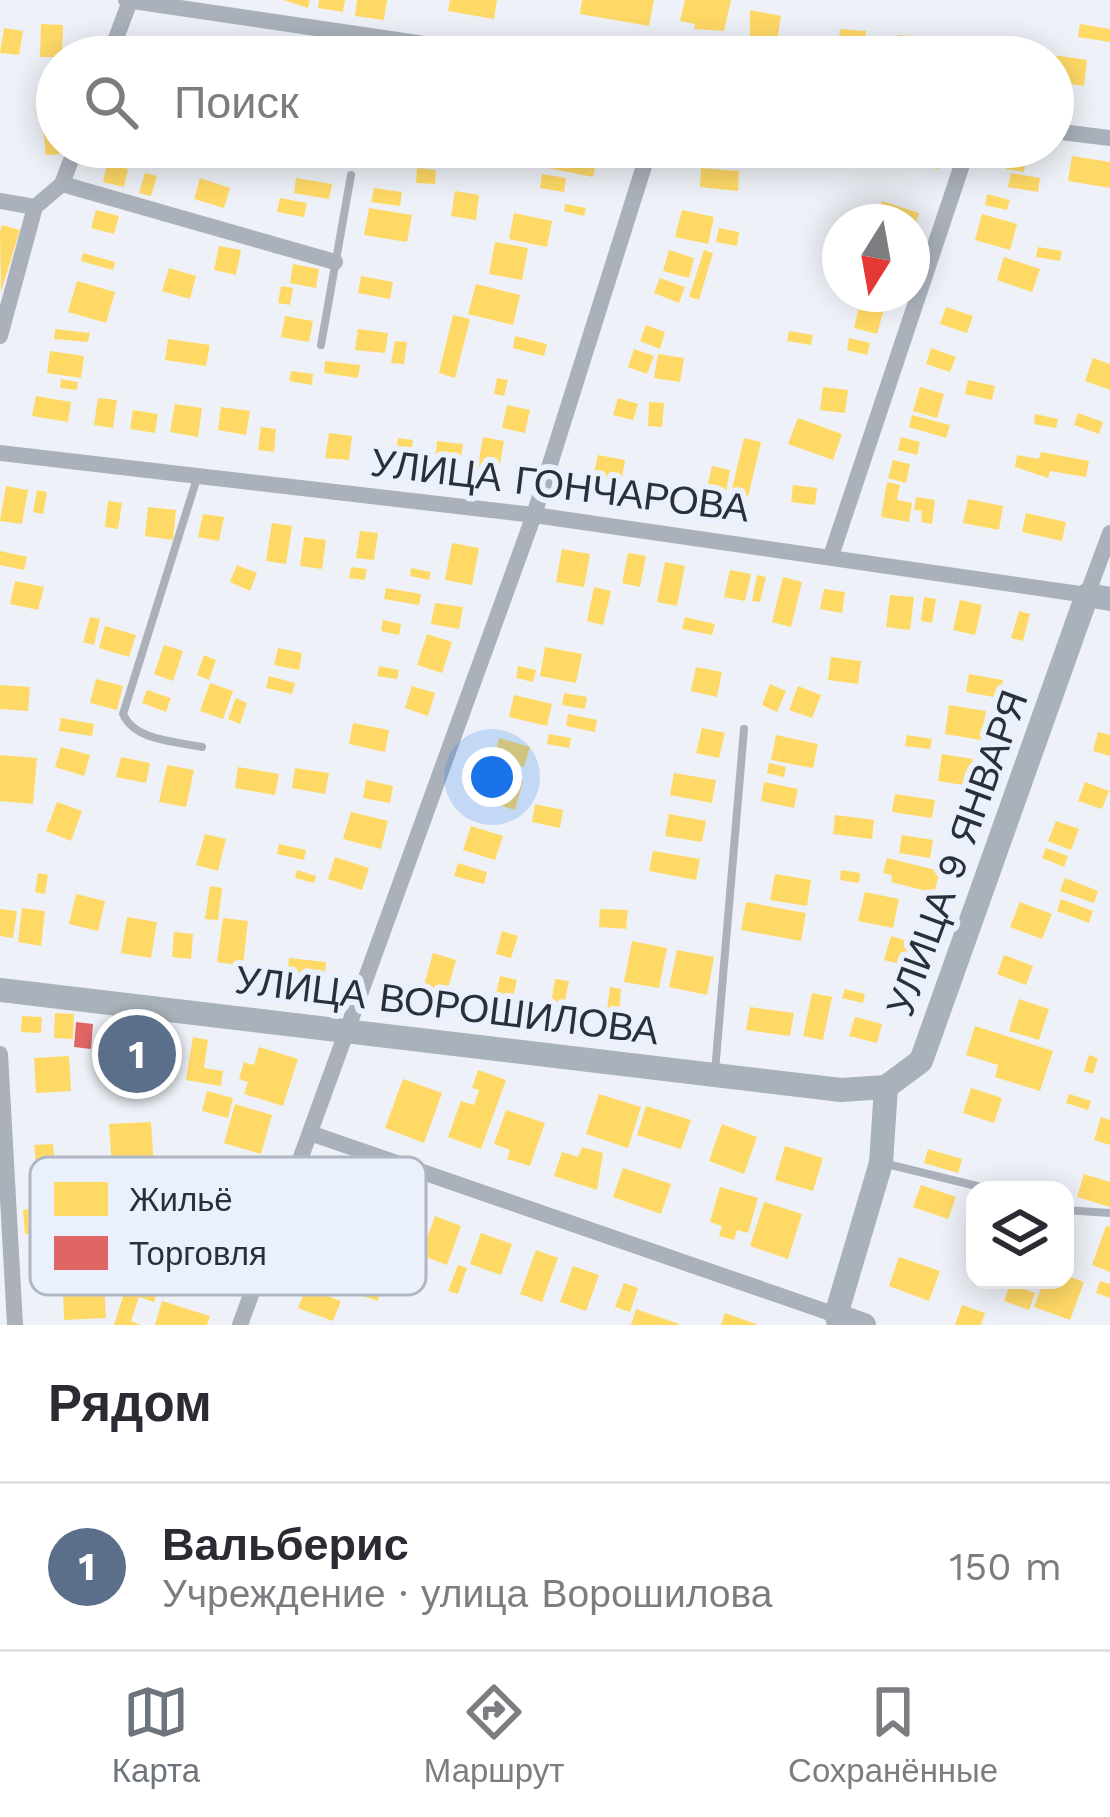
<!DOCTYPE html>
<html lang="ru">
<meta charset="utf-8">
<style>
:root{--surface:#fff;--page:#f7f7f7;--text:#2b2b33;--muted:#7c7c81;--line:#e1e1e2;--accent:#6e747c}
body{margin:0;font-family:"Work Sans",sans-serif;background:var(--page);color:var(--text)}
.controls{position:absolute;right:36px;bottom:36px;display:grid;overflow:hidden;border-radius:24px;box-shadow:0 6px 30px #0003}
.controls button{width:108px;height:108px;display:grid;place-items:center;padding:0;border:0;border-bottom:3px solid var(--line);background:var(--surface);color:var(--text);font:60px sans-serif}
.compass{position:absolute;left:822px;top:204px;width:108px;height:108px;border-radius:50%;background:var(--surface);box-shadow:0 6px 30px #0003;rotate:191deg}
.you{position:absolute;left:492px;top:777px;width:42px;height:42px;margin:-30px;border:9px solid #fff;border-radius:50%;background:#1a73e8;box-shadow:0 0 0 18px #1a73e833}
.badge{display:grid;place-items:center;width:78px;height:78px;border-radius:50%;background:var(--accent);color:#fff;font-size:39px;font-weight:700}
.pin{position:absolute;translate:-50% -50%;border:6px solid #fff;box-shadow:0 3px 12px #0006}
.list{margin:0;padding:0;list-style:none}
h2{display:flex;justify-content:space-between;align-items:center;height:156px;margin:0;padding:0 48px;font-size:51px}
h2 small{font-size:39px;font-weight:400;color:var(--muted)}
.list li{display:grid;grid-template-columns:78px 1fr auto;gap:36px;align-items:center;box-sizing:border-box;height:168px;padding:0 48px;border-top:3px solid var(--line)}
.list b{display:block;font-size:45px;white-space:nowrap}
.list p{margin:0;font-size:39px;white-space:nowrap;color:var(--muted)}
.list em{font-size:39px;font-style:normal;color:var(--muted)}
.icon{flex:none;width:66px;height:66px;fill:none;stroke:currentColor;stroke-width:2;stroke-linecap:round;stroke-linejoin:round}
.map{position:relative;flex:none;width:1110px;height:1325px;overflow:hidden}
.search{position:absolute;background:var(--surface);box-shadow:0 6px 30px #0003;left:36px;right:36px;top:36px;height:132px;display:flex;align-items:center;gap:30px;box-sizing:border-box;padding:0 42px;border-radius:66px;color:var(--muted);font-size:45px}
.sheet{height:324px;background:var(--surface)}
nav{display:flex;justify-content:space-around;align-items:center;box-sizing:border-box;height:168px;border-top:3px solid var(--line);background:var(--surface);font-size:33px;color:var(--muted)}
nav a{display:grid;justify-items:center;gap:6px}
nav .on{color:var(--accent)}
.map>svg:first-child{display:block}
.homes{fill:#ffd966}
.shops{fill:#e06666}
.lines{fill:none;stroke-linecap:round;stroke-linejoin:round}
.lane{stroke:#abb1bb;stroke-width:8}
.street{stroke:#abb1bb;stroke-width:16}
.secondary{stroke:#a9b1ba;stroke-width:24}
.labels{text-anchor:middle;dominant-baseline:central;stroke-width:12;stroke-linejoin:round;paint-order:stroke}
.street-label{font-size:39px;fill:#29303a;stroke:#eaf1fc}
.key{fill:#eaf1fc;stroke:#b0b7c2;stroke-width:3}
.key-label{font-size:33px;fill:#29303a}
</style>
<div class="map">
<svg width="1110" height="1325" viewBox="0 0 1110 1325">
<rect width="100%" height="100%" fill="#eef2f8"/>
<g class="homes">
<path d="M283 0H310L308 8Z"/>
<path d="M319 0H345L343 12 318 8Z"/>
<path d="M357 0H387L384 20 355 16Z"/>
<path d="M450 0H497L494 19 448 11Z"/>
<path d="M582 0H654L649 26 580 14Z"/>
<path d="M685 0H731L724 31 694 29 695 24 680 21Z"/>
<path d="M750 10 781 16 776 46 750 42Z"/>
<path d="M41 24 63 25 62 57H40Z"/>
<path d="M1080 24 1110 29V42L1078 37Z"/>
<path d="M4 28 23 31 19 55 0 53Z"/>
<path d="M840 29 866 31 864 57H837Z"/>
<path d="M898 35 940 38 939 57 897 56Z"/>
<path d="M156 43 193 49 192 57H154Z"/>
<path d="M994 46 1051 54V57H992Z"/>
<path d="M1053 55 1087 60 1084 86 1053 81Z"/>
<path d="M57 119 62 154 46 155 42 120Z"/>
<path d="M312 147H338L336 161 310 157Z"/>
<path d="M385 147H418L417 153 385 150Z"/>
<path d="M924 147H942L938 169 921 166Z"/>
<path d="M1009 147 1027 149 1024 172 1006 169Z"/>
<path d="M541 150 596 161 593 177 538 166Z"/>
<path d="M1072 156 1110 162V188L1068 181Z"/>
<path d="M107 164 128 169 124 187 103 182Z"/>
<path d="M417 168 436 170 435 184 416 183Z"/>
<path d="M701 168 739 171 738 191 700 187Z"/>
<path d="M145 173 157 176 151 196 139 193Z"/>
<path d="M1011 173 1040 178 1038 192 1008 187Z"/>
<path d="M542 174 566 178 564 192 540 188Z"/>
<path d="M200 178 230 188 224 208 194 199Z"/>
<path d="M296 178 332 184 329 199 294 193Z"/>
<path d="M374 188 402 192 400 206 371 202Z"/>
<path d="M455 191 479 195 476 220 451 216Z"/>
<path d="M987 194 1010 200 1007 210 985 205Z"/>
<path d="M280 198 307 203 304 217 277 212Z"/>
<path d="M882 201 919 213 913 233 912 222 877 217Z"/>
<path d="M565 204 586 208 584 216 564 211Z"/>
<path d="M369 208 412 215 407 242 364 235Z"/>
<path d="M96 210 119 216 114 234 91 228Z"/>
<path d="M682 210 714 217 708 244 675 237Z"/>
<path d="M514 213 552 221 547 247 509 239Z"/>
<path d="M982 214 1017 224 1010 250 975 240Z"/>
<path d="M2 225 20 230 1 292 0 232Z"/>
<path d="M719 228 739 232 737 246 716 242Z"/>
<path d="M495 242 528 248 522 280 489 274Z"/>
<path d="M219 246 241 250 236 275 214 270Z"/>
<path d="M1038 247 1062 251 1060 261 1036 257Z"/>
<path d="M669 250 694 258 689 278 663 271Z"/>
<path d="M704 250 713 253 699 300 689 297Z"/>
<path d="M83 253 115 262 113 270 81 261Z"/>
<path d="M1004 257 1040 269 1032 292 997 280Z"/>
<path d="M293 264 319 269 316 288 290 283Z"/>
<path d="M169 268 196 276 190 299 162 291Z"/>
<path d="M361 276 393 282 390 299 358 293Z"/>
<path d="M660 278 685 287 679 303 654 293Z"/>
<path d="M77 281 115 292 106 323 68 312Z"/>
<path d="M476 284 520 295 513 325 468 314Z"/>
<path d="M281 286 293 288 290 305 278 303Z"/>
<path d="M864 294H894L891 303Z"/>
<path d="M860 303 884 309 877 334 854 328Z"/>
<path d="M946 307 973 316 967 333 940 324Z"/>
<path d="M453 315 470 319 455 378 439 373Z"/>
<path d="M285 316 313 321 309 342 281 337Z"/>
<path d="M646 325 665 332 660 349 640 341Z"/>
<path d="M55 329 90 333 88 342 54 339Z"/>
<path d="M358 329 388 333 385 353 355 350Z"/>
<path d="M789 331 813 335 811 345 787 341Z"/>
<path d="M515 336 547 344 544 356 513 348Z"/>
<path d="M849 338 870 343 867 355 847 350Z"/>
<path d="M168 339 210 345 206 366 165 360Z"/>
<path d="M395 341 407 342 404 364 391 363Z"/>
<path d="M931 348 956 357 950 372 926 364Z"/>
<path d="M634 349 654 356 647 374 628 367Z"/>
<path d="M50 351 84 356 81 378 47 373Z"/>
<path d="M658 354 684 358 680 382 654 378Z"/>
<path d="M1093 358 1110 364V390L1085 381Z"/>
<path d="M325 361 360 365 358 378 324 373Z"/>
<path d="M291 371 313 374 312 385 289 381Z"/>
<path d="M497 378 508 380 504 396 494 394Z"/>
<path d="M61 379 78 382 77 390 60 388Z"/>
<path d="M968 380 995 386 992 400 965 394Z"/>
<path d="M823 387 848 390 845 413 820 410Z"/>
<path d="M920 387 944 394 937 418 913 411Z"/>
<path d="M36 396 71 402 68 422 32 416Z"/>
<path d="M98 398 117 400 113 428 94 425Z"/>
<path d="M618 398 638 404 633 420 613 415Z"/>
<path d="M649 402 664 403 662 427 648 426Z"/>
<path d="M175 404 202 408 198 437 170 432Z"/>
<path d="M507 405 530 410 525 433 502 428Z"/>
<path d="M221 407 250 411 246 435 218 430Z"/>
<path d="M133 410 158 414 155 433 130 429Z"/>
<path d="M1078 413 1103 422 1099 434 1074 425Z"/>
<path d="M1035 414 1058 419 1056 428 1034 424Z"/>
<path d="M912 415 950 425 946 438 909 427Z"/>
<path d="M798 418 842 434 833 460 788 444Z"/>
<path d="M261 427 276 429 274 452 258 450Z"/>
<path d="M329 433 352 436 349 460 325 458Z"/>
<path d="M483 437 504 441 497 480 476 476Z"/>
<path d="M901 437 920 442 917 455 898 450Z"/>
<path d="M398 438 413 440 410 462 395 460Z"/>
<path d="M744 438 761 442 748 497 731 493Z"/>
<path d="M437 441 463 444 460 464 435 460Z"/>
<path d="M1041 452 1089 461 1086 477 1050 471 1048 478 1015 467 1017 455 1039 459Z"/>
<path d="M598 455 625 460 621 483 593 477Z"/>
<path d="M893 460 910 464 906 483 888 478Z"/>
<path d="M712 466 730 470 726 492 707 488Z"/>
<path d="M887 482 900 485 897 500 912 503 909 522 881 517Z"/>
<path d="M793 485 817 488 815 505 791 502Z"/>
<path d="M6 486 28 490 22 524 0 521Z"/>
<path d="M37 490 47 492 43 514 33 512Z"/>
<path d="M916 497 935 500 932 524 921 522 922 511 914 510Z"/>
<path d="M968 499 1003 506 999 530 963 523Z"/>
<path d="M108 501 122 503 118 529 105 527Z"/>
<path d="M148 507 176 510 173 540 145 536Z"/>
<path d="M1026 513 1066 522 1062 541 1022 532Z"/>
<path d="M203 514 224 517 219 541 198 537Z"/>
<path d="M272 523 292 526 286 564 266 561Z"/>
<path d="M360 531 378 533 374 560 356 558Z"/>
<path d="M304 537 326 540 322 569 300 566Z"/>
<path d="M452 543 479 548 472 585 445 580Z"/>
<path d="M562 549 590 554 584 587 556 582Z"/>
<path d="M0 551 27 557 24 570 0 565Z"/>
<path d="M628 553 646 556 640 587 622 583Z"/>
<path d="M665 562 685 566 677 606 657 602Z"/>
<path d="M237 565 257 573 250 591 230 582Z"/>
<path d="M351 567 367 569 365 580 349 578Z"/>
<path d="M411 568 431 572 429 580 410 576Z"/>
<path d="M730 570 751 574 745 601 724 597Z"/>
<path d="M757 575 766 577 760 602 752 601Z"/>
<path d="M783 577 802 582 791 627 772 622Z"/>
<path d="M15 581 44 587 38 610 10 604Z"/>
<path d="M594 587 611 591 603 625 587 621Z"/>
<path d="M386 588 421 594 419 605 384 599Z"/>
<path d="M824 589 845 592 842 613 820 609Z"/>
<path d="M890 595 914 597 910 630 886 627Z"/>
<path d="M924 597 936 599 932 623 921 621Z"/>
<path d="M960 600 982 605 975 635 953 630Z"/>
<path d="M435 603 463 607 459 629 431 624Z"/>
<path d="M1019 611 1030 614 1023 641 1011 638Z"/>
<path d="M90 617 100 619 94 645 83 642Z"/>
<path d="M685 617 715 624 712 635 682 629Z"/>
<path d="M383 620 401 624 399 635 381 631Z"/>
<path d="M105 626 136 635 129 657 99 648Z"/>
<path d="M427 634 452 642 442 673 417 665Z"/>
<path d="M164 645 183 651 173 681 154 674Z"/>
<path d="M545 647 582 654 576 683 540 676Z"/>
<path d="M278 648 302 653 299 670 274 665Z"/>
<path d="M204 655 216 660 209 680 197 675Z"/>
<path d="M831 657 861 661 858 684 828 680Z"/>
<path d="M379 666 399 670 397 679 377 676Z"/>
<path d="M518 666 536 670 533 682 516 678Z"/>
<path d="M696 667 722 672 717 697 691 691Z"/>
<path d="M969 674 1003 680 999 698 966 692Z"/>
<path d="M269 676 295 683 292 694 266 688Z"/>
<path d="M96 679 123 686 117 710 90 703Z"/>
<path d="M210 683 233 691 223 719 200 711Z"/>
<path d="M770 684 786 691 777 712 762 705Z"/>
<path d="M0 685 30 687 28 711 0 709Z"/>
<path d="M412 686 435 693 428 716 405 708Z"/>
<path d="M798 686 821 695 812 718 789 710Z"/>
<path d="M147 690 171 698 166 712 142 703Z"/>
<path d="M564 693 587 697 585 709 562 705Z"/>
<path d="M514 695 552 704 547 726 509 717Z"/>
<path d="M236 698 247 703 240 724 228 719Z"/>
<path d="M949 705 986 711 981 740 945 734Z"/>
<path d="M568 714 597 720 595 732 566 726Z"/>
<path d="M61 718 94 724 92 736 59 731Z"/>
<path d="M353 723 389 730 385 752 349 744Z"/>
<path d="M702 728 725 733 719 758 696 753Z"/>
<path d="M1098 732 1110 735V756L1093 751Z"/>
<path d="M549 734 571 738 569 748 547 744Z"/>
<path d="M776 735 818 744 813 768 771 760Z"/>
<path d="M907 735 932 739 930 749 905 746Z"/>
<path d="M499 738 530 747 524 767 494 758Z"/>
<path d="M61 747 90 755 84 776 55 767Z"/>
<path d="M942 754 973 759 969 786 938 781Z"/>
<path d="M0 755 37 758 33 804 0 801Z"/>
<path d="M121 757 150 763 146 783 116 777Z"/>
<path d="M769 763 786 767 784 777 767 773Z"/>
<path d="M167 765 194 770 186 807 159 802Z"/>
<path d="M238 767 279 774 275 795 235 788Z"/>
<path d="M295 768 329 773 325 794 292 788Z"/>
<path d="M489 772 523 781 515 810 481 800Z"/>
<path d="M674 773 716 780 712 803 670 795Z"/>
<path d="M366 780 393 786 390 803 363 798Z"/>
<path d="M764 782 798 789 794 808 761 801Z"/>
<path d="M1085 782 1109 791 1102 809 1078 801Z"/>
<path d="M895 794 935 800 932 818 892 812Z"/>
<path d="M57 802 82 811 71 841 46 831Z"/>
<path d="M535 804 563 810 560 828 532 822Z"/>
<path d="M351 812 388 821 381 849 343 839Z"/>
<path d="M669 814 706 821 702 842 665 836Z"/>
<path d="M835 815 874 820 872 839 833 834Z"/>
<path d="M1056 821 1079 829 1071 850 1048 841Z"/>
<path d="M471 826 503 836 495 860 463 850Z"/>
<path d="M205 834 226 839 218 871 196 865Z"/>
<path d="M902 835 933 840 930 858 899 853Z"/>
<path d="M279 844 306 850 304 860 277 854Z"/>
<path d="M1046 848 1068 856 1064 867 1042 858Z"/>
<path d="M653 851 700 859 696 880 649 871Z"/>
<path d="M335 857 369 868 362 890 328 879Z"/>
<path d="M887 858 940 871 934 893 891 882 892 875 883 873Z"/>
<path d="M458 863 487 872 484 884 454 876Z"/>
<path d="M297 870 316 876 314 883 295 878Z"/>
<path d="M841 870 860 873 859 883 840 880Z"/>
<path d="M38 873 48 875 45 894 35 892Z"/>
<path d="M775 874 811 880 807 906 770 900Z"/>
<path d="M1065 878 1098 891 1094 903 1060 891Z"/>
<path d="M210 886 222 888 218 920 205 919Z"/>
<path d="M865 892 899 899 893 928 858 921Z"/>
<path d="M76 894 105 901 98 931 69 924Z"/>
<path d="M1061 899 1093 911 1089 923 1057 911Z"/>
<path d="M746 902 806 913 801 941 741 930Z"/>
<path d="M1020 902 1052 914 1042 939 1010 927Z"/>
<path d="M22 908 45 911 41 946 18 942Z"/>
<path d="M0 909 17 911 13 938 0 936Z"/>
<path d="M600 909 628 910 626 929 599 927Z"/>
<path d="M127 917 157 922 151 958 121 953Z"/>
<path d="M223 918 248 921 243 966 217 962Z"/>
<path d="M502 931 518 936 511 958 496 954Z"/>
<path d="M174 932 193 934 191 959 172 957Z"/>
<path d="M891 936 911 942 904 965 884 960Z"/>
<path d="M632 941 667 948 659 988 624 982Z"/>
<path d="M677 950 714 957 707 995 669 987Z"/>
<path d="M433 953 456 960 447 992 424 985Z"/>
<path d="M1004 955 1033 966 1026 985 997 974Z"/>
<path d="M289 958 326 962 325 975 288 971Z"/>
<path d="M500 976 517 980 512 1001 495 998Z"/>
<path d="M555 979 569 981 564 1005 551 1003Z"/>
<path d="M610 987 621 989 619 1013 607 1011Z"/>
<path d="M845 989 865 994 863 1003 842 998Z"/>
<path d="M812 993 832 997 823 1040 803 1036Z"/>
<path d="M1019 999 1049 1009 1039 1040 1009 1031Z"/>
<path d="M750 1007 794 1013 790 1036 746 1030Z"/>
<path d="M55 1013 74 1014 73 1039 54 1038Z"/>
<path d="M22 1016 42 1017 41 1033 21 1032Z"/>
<path d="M855 1017 882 1024 877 1043 849 1036Z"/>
<path d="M975 1026 1053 1051 1040 1091 995 1077 998 1065 966 1055Z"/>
<path d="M193 1037 208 1040 204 1068 223 1071 221 1086 186 1080Z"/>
<path d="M259 1047 298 1059 283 1106 244 1094 248 1082 239 1079 244 1062 254 1065Z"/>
<path d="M160 1048 161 1086 128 1087 126 1049Z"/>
<path d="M1089 1055 1098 1058 1093 1074 1084 1071Z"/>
<path d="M69 1056 71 1091 36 1093 34 1058Z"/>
<path d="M478 1070 506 1080 481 1149 448 1137 461 1101 474 1105 479 1090 472 1088Z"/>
<path d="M403 1079 442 1093 424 1143 385 1128Z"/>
<path d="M971 1088 1002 1098 994 1123 963 1113Z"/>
<path d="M207 1091 233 1098 228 1118 202 1111Z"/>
<path d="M599 1094 641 1107 628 1148 586 1134Z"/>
<path d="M1069 1094 1091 1101 1088 1110 1066 1103Z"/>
<path d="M235 1104 272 1115 261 1154 224 1143Z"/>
<path d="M646 1106 691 1120 681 1149 637 1135Z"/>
<path d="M506 1110 545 1123 530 1166 507 1159 510 1150 494 1144Z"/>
<path d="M1101 1117 1110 1120V1145L1094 1140Z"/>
<path d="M151 1122 154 1166 112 1168 109 1124Z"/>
<path d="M722 1124 757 1137 744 1174 709 1161Z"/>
<path d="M53 1144 56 1173 37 1174 34 1145Z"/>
<path d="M785 1146 823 1158 813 1191 775 1180Z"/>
<path d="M582 1147 603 1153 597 1190 554 1176 562 1152 578 1157Z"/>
<path d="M928 1149 962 1159 958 1173 924 1163Z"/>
<path d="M623 1168 671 1184 661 1214 613 1197Z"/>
<path d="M1084 1174 1110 1182V1207L1077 1197Z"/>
<path d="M921 1185 956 1197 948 1219 913 1207Z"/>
<path d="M720 1187 758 1198 748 1233 737 1230 734 1240 719 1236 722 1226 710 1222Z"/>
<path d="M764 1202 802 1214 788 1259 750 1246Z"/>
<path d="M39 1208 42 1233 25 1234 23 1210Z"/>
<path d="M435 1216 461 1226 447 1265 421 1255Z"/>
<path d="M1106 1226 1110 1227V1272L1092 1265Z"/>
<path d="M481 1233 512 1244 501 1275 470 1264Z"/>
<path d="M536 1250 558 1258 542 1302 520 1294Z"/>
<path d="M899 1257 940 1271 929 1301 889 1286Z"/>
<path d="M458 1265 467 1268 458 1294 448 1291Z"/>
<path d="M573 1266 599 1275 586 1311 560 1302Z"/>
<path d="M1065 1275 1084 1282 1070 1320 1034 1307 1044 1280H1065Z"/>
<path d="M129 1278 159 1288 154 1302 139 1297 131 1321 141 1325H114Z"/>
<path d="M1100 1281 1110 1284V1298L1096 1293Z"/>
<path d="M349 1283 380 1294 377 1301 347 1290Z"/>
<path d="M624 1283 638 1288 630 1312 615 1307Z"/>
<path d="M1010 1284 1035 1293 1029 1310 1004 1301Z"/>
<path d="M104 1285 106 1318 64 1320 63 1286Z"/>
<path d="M306 1288 341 1301 333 1321 298 1308Z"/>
<path d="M162 1301 210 1316 207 1325H155Z"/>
<path d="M962 1305 985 1313 981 1325H955Z"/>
<path d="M636 1309 679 1324V1325H631Z"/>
<path d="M725 1313 756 1324V1325H721Z"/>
</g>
<path class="shops" d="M76 1022 93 1024 91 1049 74 1047Z"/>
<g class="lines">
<g class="lane">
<path d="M321 345 351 175"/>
<path d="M197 478 123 714C135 741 174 741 202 747"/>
<path d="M715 1071 744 729"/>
<path d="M883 1163 993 1190"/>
<path d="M1065 1210 1110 1213"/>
</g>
<g class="street">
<path d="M126 0 512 57"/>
<path d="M109 57 130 1"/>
<path d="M1053 131 1110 138"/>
<path d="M62 184 335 262"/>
<path d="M0 201 35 207"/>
<path d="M0 336 35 207 62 184 76 147"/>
<path d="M0 453 534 515 1087 595 1110 533"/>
<path d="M831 556 968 147"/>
<path d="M0 1054 15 1325"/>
<path d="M310 1133 836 1315 834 1321"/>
<path d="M240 1325 534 515 650 147"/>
</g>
<g class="secondary">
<path d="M0 990 841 1090 886 1087"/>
<path d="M886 1087 921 1061 1087 595 1110 599"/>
<path d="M864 1325 836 1315 881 1163 886 1087"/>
</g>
</g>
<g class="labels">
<g class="street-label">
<text transform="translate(560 485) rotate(7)">УЛИЦА ГОНЧАРОВА</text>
<text transform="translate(957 853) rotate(-70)">УЛИЦА 9 ЯНВАРЯ</text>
<text transform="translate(447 1005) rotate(7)">УЛИЦА ВОРОШИЛОВА</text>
</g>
</g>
<rect x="30" y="1157" width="396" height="138" rx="18" class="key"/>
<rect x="54" y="1182" width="54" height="34" fill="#ffd966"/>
<rect x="54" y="1236" width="54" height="34" fill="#e06666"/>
<g class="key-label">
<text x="129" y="1211">Жильё</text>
<text x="129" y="1265">Торговля</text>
</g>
</svg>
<div class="controls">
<button><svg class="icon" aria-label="layers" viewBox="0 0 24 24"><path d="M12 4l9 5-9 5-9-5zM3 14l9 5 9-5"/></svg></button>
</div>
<svg class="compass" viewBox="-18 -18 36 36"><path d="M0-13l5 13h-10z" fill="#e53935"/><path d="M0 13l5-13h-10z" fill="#7c7c81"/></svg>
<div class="you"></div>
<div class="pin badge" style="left:137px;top:1054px;background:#5c6f8a">1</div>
<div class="search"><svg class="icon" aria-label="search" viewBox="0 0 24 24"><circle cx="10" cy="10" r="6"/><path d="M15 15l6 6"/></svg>Поиск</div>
</div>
<section class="sheet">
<h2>Рядом<small></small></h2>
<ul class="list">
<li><span class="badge" style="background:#5c6f8a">1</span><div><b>Вальберис</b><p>Учреждение · улица Ворошилова</p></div><em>150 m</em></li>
</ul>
</section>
<nav>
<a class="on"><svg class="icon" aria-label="map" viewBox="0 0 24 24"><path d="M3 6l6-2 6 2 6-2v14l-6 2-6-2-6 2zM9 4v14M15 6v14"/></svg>Карта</a>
<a><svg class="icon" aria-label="directions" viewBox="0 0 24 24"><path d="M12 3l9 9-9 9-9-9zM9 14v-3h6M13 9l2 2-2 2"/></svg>Маршрут</a>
<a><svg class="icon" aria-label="saved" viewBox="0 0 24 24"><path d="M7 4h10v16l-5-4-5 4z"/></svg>Сохранённые</a>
</nav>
